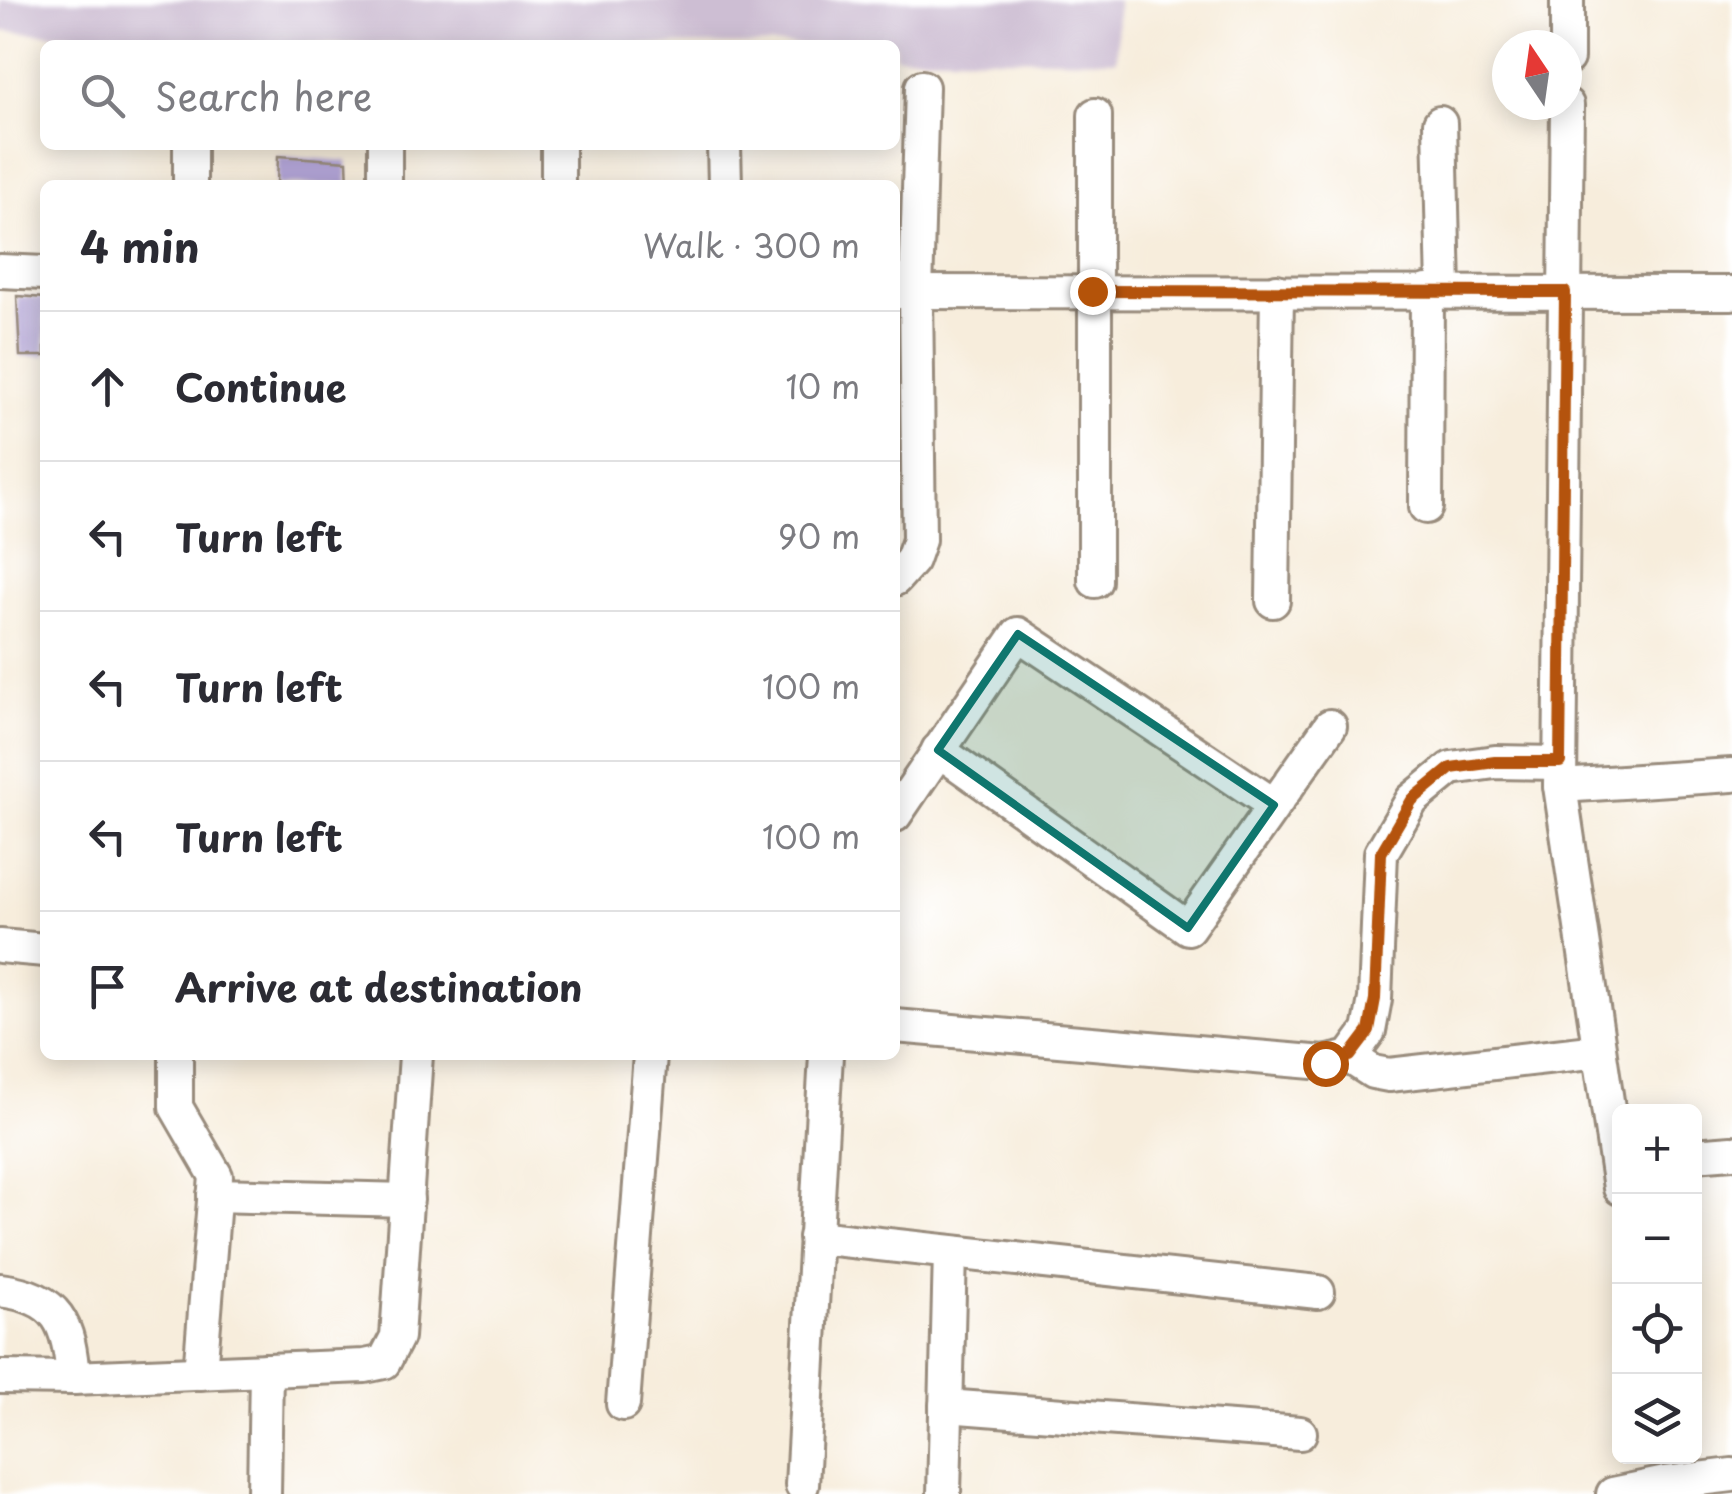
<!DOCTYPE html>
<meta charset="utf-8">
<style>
:root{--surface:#fff;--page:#f2f2f3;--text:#2b2b33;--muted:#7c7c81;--line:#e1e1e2}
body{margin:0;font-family:"Playpen Sans",sans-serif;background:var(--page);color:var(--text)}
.controls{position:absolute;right:30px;bottom:30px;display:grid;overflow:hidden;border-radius:15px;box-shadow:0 5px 25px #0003}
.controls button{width:90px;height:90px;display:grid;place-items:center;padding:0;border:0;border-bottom:2px solid var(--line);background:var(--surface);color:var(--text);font:50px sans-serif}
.compass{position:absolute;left:1492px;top:30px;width:90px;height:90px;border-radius:50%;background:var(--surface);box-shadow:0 5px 25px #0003;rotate:347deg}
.stop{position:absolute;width:30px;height:30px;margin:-22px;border:8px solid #b45309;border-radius:50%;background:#fff}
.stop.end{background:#b45309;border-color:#fff;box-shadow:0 2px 10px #0008}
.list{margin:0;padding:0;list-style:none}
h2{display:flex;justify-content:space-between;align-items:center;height:130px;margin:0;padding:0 40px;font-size:42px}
h2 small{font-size:32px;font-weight:400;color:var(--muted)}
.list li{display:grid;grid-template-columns:65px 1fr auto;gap:30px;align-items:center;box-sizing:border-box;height:150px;padding:0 40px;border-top:2px solid var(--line)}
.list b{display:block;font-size:38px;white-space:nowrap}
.list em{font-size:32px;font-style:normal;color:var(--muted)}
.icon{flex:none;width:55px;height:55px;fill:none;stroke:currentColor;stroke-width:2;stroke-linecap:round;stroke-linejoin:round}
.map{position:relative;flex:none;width:1732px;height:1494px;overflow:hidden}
.search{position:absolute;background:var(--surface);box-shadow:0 5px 25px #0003;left:40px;top:40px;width:860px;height:110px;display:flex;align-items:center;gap:25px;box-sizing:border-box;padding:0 35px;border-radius:15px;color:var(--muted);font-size:38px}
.panel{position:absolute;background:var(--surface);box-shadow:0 5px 25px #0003;left:40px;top:180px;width:860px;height:880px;border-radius:15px}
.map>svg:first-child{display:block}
.industrial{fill:#cdbed3}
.building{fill:#b2a4d6}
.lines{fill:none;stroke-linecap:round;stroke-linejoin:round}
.minor-casing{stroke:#998c7d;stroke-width:38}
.minor{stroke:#fff;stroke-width:32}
.route{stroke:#b45309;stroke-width:12}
.marked{fill:#0f766e;fill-opacity:0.2;stroke:#0f766e;stroke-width:8;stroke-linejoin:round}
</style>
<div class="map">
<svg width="1732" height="1494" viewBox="0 0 1732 1494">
<rect width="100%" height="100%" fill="#fff"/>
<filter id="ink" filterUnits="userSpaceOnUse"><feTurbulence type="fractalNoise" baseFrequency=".01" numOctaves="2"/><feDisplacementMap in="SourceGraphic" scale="20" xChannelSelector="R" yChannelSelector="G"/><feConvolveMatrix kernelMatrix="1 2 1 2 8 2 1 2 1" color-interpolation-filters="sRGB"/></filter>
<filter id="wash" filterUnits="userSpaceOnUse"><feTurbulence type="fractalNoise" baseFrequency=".0048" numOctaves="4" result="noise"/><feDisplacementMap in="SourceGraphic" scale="40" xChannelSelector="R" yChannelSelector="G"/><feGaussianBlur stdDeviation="2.25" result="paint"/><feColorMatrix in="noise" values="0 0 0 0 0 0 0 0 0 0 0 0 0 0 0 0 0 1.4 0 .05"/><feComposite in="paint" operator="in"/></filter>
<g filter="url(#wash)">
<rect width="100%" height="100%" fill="#f7eddc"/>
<path class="industrial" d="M0 0H1118L1117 60 895 56V45L221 44 0 31Z"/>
<g id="blocks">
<g class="building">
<path d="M278 156 347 161 348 185H277Z"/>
<path d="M17 296 45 298V356H20Z"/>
</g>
</g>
</g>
<g filter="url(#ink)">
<use href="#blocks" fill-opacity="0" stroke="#998c7d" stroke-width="2.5"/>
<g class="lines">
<defs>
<g id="minor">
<path d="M1567 58V0"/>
<path d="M1567 105 1560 786 1620 1188"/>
<path d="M1440 123 1444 291"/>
<path d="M724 145 725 185"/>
<path d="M190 185V145"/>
<path d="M385 185V145"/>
<path d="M558 185V145"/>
<path d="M0 271 45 273"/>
<path d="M895 292 1732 293"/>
<path d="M1426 507 1427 291"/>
<path d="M895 579 912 560 919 540 916 292 922 87"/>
<path d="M1095 581V115"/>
<path d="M1273 601 1277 291"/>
<path d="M938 750 1188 928 1330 726"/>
<path d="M1560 786 1732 775"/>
<path d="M895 815 1018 634 1274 805"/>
<path d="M0 946 45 950"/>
<path d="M895 1026 1325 1063 1350 1057 1369 1031 1375 999 1381 853 1412 800 1451 768 1495 762 1560 763"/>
<path d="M176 1055V1107L216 1176 200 1373"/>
<path d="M1350 1057 1373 1072 1389 1075 1599 1051"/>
<path d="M1694 1155 1732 1152"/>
<path d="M214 1195 407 1200"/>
<path d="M815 1237 1318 1292"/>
<path d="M0 1290C59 1297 69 1324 73 1378"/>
<path d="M0 1377 73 1378 365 1366 384 1362 397 1337 416 1055"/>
<path d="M623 1404 650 1055"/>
<path d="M946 1406 1300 1433"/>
<path d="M802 1485 826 1055"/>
<path d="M264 1494 266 1370"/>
<path d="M944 1494 950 1252"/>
<path d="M1613 1494 1666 1483 1732 1475"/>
</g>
</defs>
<use href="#minor" class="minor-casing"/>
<use href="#minor" class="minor"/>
</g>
</g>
<g class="lines" filter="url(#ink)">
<path class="route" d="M1092 291 1565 292 1560 762H1495L1451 768 1412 800 1381 853 1375 999 1369 1031 1350 1056 1325 1063"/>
</g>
<path class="marked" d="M1018 634 1274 805 1188 928 938 750Z"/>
</svg>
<div class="controls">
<button>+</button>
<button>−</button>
<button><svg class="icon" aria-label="locate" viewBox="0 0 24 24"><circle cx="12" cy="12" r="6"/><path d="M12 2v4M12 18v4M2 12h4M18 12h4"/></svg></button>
<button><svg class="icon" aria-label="layers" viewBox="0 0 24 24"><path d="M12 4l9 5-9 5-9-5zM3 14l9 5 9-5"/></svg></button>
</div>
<svg class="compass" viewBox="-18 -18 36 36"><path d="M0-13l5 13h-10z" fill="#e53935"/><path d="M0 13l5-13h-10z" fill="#7c7c81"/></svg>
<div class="stop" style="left:1325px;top:1063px"></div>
<div class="stop end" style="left:1092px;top:291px"></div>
<div class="search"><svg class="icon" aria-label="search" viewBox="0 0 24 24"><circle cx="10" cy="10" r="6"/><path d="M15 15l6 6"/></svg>Search here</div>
<section class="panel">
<h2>4 min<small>Walk · 300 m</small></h2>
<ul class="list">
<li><svg class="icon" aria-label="ahead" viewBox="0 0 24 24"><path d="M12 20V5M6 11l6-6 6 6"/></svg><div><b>Continue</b></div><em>10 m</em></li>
<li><svg class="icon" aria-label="left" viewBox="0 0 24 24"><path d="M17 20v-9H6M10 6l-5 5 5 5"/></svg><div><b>Turn left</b></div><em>90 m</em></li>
<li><svg class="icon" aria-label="left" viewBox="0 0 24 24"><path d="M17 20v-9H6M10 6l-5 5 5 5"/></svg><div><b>Turn left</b></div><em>100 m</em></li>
<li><svg class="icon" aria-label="left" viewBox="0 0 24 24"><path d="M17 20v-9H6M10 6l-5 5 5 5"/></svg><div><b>Turn left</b></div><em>100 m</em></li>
<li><svg class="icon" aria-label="arrive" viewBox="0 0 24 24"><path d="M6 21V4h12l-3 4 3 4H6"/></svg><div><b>Arrive at destination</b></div></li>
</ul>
</section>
</div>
